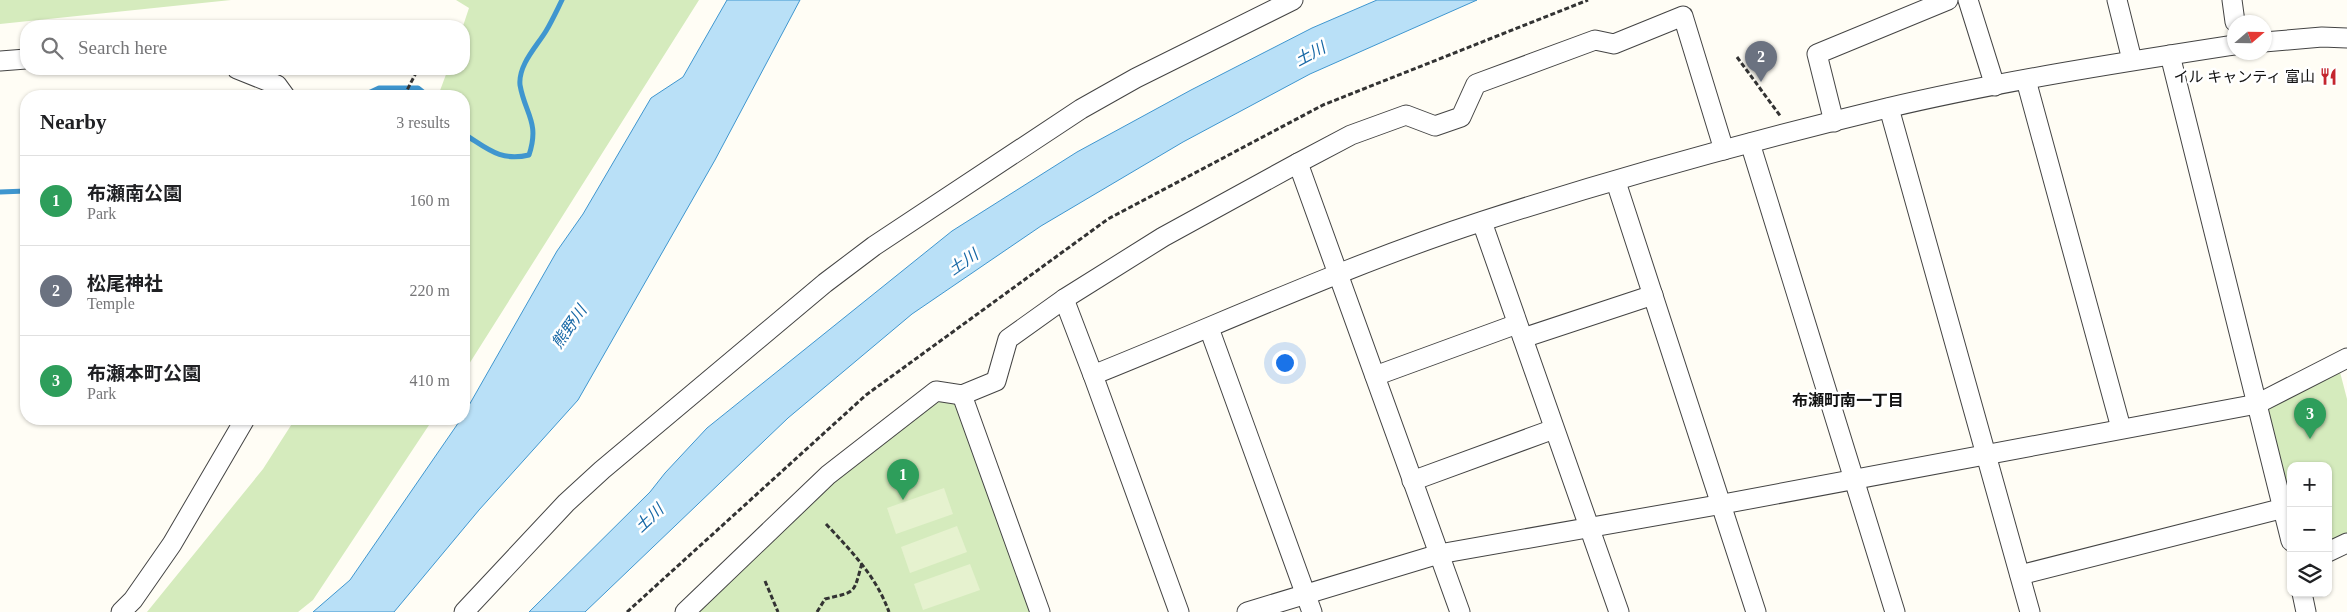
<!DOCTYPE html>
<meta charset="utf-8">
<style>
:root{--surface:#fff;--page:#f2f2f2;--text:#202124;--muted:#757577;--line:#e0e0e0;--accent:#c4262e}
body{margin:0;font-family:"Times New Roman","Noto Sans JP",serif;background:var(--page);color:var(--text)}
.controls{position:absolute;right:15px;bottom:15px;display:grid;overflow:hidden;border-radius:10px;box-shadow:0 1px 4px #0004}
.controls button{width:45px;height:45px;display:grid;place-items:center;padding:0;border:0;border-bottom:1px solid var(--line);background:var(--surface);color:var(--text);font:25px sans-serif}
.compass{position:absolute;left:2227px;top:15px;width:45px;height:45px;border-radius:50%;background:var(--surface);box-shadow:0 1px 4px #0004;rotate:70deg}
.you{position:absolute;left:1284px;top:362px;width:18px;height:18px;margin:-12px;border:4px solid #fff;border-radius:50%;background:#1a73e8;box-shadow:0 0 0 8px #1a73e833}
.badge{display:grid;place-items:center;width:32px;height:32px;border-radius:50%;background:var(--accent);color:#fff;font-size:16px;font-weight:700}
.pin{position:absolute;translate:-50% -41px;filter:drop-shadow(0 1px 2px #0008)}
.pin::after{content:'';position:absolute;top:26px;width:18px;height:15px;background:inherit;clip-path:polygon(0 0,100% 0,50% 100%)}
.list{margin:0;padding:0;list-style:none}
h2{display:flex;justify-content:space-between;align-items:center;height:65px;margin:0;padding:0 20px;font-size:21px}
h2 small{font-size:16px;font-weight:400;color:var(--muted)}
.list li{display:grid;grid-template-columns:32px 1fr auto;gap:15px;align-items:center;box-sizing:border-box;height:90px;padding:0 20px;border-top:1px solid var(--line)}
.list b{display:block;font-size:19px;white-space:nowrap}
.list p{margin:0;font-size:16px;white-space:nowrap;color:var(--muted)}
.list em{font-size:16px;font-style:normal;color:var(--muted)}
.icon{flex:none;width:28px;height:28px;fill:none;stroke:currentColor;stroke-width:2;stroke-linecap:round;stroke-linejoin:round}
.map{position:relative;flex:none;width:2347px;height:612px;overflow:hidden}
.search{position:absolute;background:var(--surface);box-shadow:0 1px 4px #0004;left:20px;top:20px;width:450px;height:55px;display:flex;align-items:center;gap:12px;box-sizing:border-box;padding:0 18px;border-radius:20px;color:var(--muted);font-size:19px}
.panel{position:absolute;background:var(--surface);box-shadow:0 1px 4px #0004;left:20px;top:90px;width:450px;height:335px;border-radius:20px}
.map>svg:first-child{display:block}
.green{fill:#d5ebbd}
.pitch{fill:#e6f2cf}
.water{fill:#b9e0f7;stroke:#3f96cf}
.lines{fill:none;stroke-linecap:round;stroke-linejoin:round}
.stream{stroke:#3f96cf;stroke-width:5}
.street-casing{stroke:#444;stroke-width:21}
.path{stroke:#333;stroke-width:3;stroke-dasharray:5 2.5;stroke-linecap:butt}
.street{stroke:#fff;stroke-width:19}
.labels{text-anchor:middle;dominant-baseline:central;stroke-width:5;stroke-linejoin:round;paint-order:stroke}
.poi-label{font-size:15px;fill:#111;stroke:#fff;text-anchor:end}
.water-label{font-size:16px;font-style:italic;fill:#1768a6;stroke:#fff}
.neighbourhood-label{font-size:16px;font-weight:bold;fill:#111;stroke:#fff}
</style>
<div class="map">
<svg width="2347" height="612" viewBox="0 0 2347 612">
<rect width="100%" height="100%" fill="#fffdf5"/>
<g class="green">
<path d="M0 0H231L0 24Z"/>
<path d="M456 0H699L464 372V96H438L448 69H464L463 26 469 8Z"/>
<path d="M2340 372 2347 399V536L2328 544V466H2291V504L2267 413 2272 405Z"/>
<path d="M938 397 959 405 1032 612H698L767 543 861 458Z"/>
<path d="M295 419H433L313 600 298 612H147L263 469Z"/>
</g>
<g class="pitch">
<path d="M944 488 953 514 896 534 887 508Z"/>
<path d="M957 526 967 552 910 573 901 547Z"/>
<path d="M970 564 980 590 923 610 914 584Z"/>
</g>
<g class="water">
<path d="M727 0H800L715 160 578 400 479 510 394 612H313L350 580 461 419H464V414L557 251 583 214 651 98 683 77Z"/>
<path d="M1377 0H1477L1310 74 1183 142 1041 226 912 314 788 418 585 612H529L650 492 665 473 707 428 952 231 1077 152 1191 90 1312 28Z"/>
</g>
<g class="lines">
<g class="stream">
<path d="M362 96 379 88H418L428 96"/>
<path d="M464 134C487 148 500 162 529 155 540 122 525 114 520 85 518 65 537 46 546 31 552 21 557 10 562 0"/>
<path d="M0 192 26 191"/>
</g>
<defs>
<g id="street">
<path d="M1968 0 1995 86"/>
<path d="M2117 0 2132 60"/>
<path d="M2232 0 2235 22"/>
<path d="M2264 42 2322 37 2347 38"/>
<path d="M2170 55 2291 541"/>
<path d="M0 61 26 59"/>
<path d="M237 69 277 85 285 96"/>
<path d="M2026 80 2121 428"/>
<path d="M1889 108 2030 612"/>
<path d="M1834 122 1817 54 1948 0"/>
<path d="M1750 143 1895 612"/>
<path d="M1298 163 1460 612"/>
<path d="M1616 182 1756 612"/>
<path d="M1482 222 1619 612"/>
<path d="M1064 299 1093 375C1223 323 1350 264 1483 221 1616 178 1751 141 1887 108 2001 81 2118 63 2234 45"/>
<path d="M1209 328 1312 612"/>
<path d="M1523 338 1653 295"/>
<path d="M1093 375 1179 612"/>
<path d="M1375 376 1517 324"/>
<path d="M962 395 1040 612"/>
<path d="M1412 481 1554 429"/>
<path d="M2328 552 2347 543"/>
<path d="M2020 575 2284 508"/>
<path d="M2302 593 2306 612"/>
<path d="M121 612 133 600 172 544 245 419"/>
<path d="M464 612 566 503 602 470 825 283 874 246 1081 109 1136 78 1293 0"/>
<path d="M685 612 828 475 936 391 962 395 996 381 1008 339 1064 299 1163 237 1298 163 1351 135 1406 115 1435 126 1461 117 1476 84 1595 40 1614 44 1683 16 1724 150"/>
<path d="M1247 612 1439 554 1723 504 2257 404 2347 358"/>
</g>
</defs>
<use href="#street" class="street-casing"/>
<g class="path">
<path d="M1737 57 1781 117"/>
<path d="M404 96 418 69"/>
<path d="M826 524C852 552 876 576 889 612"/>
<path d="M765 581 778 612"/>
<path d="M627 612 866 395 1108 219 1323 105 1588 0"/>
<path d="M817 612 825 599C857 591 853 595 862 563"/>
</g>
<use href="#street" class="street"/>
</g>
<defs>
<symbol id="restaurant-bare" viewBox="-9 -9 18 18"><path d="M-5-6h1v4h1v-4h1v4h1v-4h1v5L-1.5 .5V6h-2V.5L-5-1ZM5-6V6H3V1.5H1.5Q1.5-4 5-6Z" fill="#c4262e" stroke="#fff" stroke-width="2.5" paint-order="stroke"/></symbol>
</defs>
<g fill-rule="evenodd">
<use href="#restaurant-bare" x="2316" y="64" width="25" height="25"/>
</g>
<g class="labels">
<g class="poi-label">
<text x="2315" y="77">イル キャンティ 富山</text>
</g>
<g class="water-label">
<text transform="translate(1310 54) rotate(-28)">土川</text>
<text transform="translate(963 262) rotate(-35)">土川</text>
<text transform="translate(569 327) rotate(-55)">熊野川</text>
<text transform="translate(649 518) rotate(-43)">土川</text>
</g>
<g class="neighbourhood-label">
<text x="1848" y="400">布瀬町南一丁目</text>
</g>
</g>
</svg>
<div class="controls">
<button>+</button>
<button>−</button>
<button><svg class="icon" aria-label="layers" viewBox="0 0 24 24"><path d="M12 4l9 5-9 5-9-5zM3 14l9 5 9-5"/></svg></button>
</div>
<svg class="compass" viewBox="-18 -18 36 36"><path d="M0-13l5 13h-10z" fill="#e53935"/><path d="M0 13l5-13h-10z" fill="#757577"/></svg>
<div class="you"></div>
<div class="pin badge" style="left:903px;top:500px;background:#2e9e5b">1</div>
<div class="pin badge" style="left:1761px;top:82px;background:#6b7280">2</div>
<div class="pin badge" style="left:2310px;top:439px;background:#2e9e5b">3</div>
<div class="search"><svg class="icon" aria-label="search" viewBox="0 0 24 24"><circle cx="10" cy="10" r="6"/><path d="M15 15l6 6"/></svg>Search here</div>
<section class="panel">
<h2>Nearby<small>3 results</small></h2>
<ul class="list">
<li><span class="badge" style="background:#2e9e5b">1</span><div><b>布瀬南公園</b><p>Park</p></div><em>160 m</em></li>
<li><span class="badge" style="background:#6b7280">2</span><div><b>松尾神社</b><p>Temple</p></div><em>220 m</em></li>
<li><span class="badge" style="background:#2e9e5b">3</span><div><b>布瀬本町公園</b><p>Park</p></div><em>410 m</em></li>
</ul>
</section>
</div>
